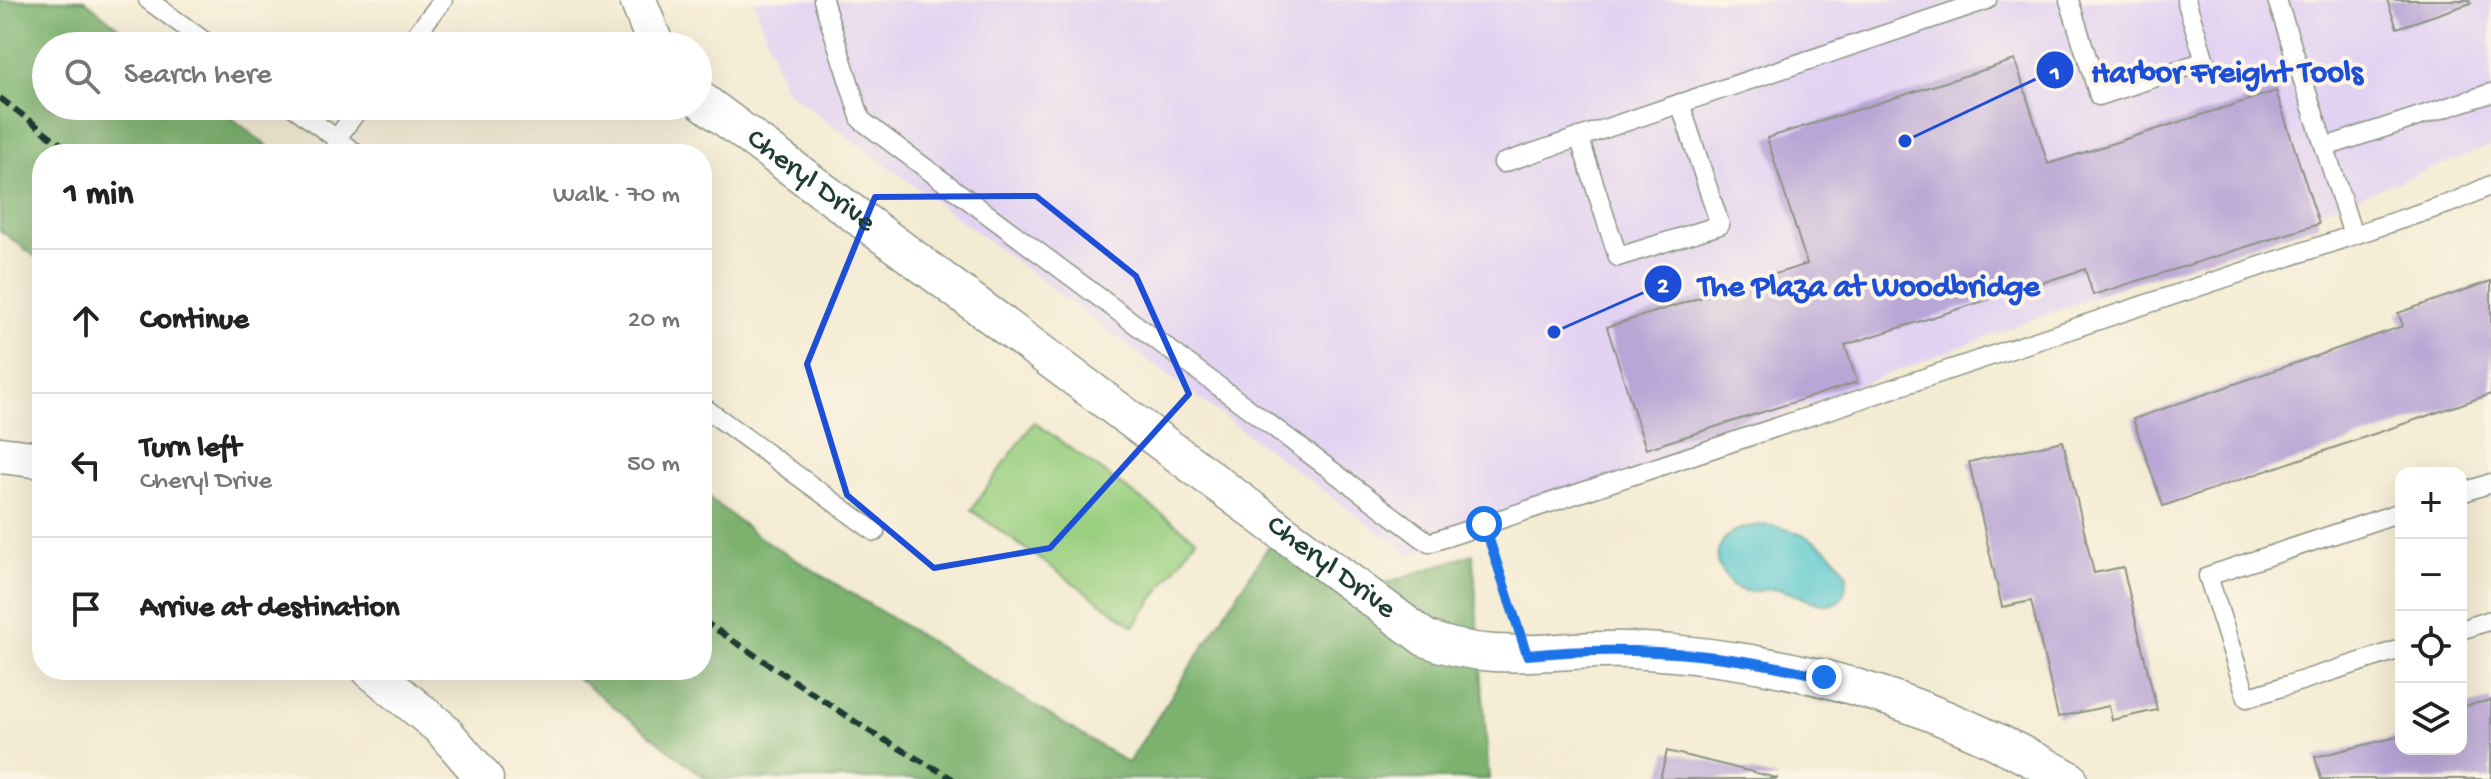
<!DOCTYPE html>
<meta charset="utf-8">
<style>
:root{--surface:#fff;--page:#f6f6f6;--text:#222;--muted:#767676;--line:#e0e0e0}
body{margin:0;font-family:"Gochi Hand",sans-serif;background:var(--page);color:var(--text)}
.controls{position:absolute;right:24px;bottom:24px;display:grid;overflow:hidden;border-radius:16px;box-shadow:0 8px 32px #0002}
.controls button{width:72px;height:72px;display:grid;place-items:center;padding:0;border:0;border-bottom:2px solid var(--line);background:var(--surface);color:var(--text);font:40px sans-serif}
.stop{position:absolute;width:24px;height:24px;margin:-18px;border:6px solid #1a73e8;border-radius:50%;background:#fff}
.stop.end{background:#1a73e8;border-color:#fff;box-shadow:0 2px 8px #0008}
.list{margin:0;padding:0;list-style:none}
h2{display:flex;justify-content:space-between;align-items:center;height:104px;margin:0;padding:0 32px;font-size:34px}
h2 small{font-size:26px;font-weight:400;color:var(--muted)}
.list li{display:grid;grid-template-columns:52px 1fr auto;gap:24px;align-items:center;box-sizing:border-box;height:144px;padding:0 32px;border-top:2px solid var(--line)}
.list b{display:block;font-size:30px;white-space:nowrap}
.list p{margin:0;font-size:26px;white-space:nowrap;color:var(--muted)}
.list em{font-size:26px;font-style:normal;color:var(--muted)}
.icon{flex:none;width:44px;height:44px;fill:none;stroke:currentColor;stroke-width:2;stroke-linecap:round;stroke-linejoin:round}
.map{position:relative;flex:none;width:2491px;height:779px;overflow:hidden}
.search{position:absolute;background:var(--surface);box-shadow:0 8px 32px #0002;left:32px;top:32px;width:680px;height:88px;display:flex;align-items:center;gap:20px;box-sizing:border-box;padding:0 28px;border-radius:44px;color:var(--muted);font-size:30px}
.panel{position:absolute;background:var(--surface);box-shadow:0 8px 32px #0002;left:32px;top:144px;width:680px;height:536px;border-radius:32px}
.map>svg:first-child{display:block}
.built{fill:#e3d3f2}
.green{fill:#9acf80;stroke:#5c865a;stroke-width:2}
.forest{fill:#7bb26e;stroke:#4d7851;stroke-width:2}
.water{fill:#5bc9ce;stroke:#3d8381;stroke-width:2}
.building{fill:#b9a5d6}
.lines{fill:none;stroke-linecap:round;stroke-linejoin:round}
.lane-casing{stroke:#8a9484;stroke-width:21}
.street-casing{stroke:#8a9484;stroke-width:39}
.path{stroke:#8a9484;stroke-width:5;stroke-dasharray:2 6;stroke-linecap:butt}
.lane{stroke:#fff;stroke-width:18}
.street{stroke:#fff;stroke-width:36}
.rail{stroke:#1f3d34;stroke-width:6;stroke-dasharray:12 6;stroke-linecap:butt}
.route{stroke:#1a73e8;stroke-width:10}
.marked{fill:none;stroke:#1d4ed8;stroke-width:6;stroke-linejoin:round}
.labels{text-anchor:middle;dominant-baseline:central;stroke-width:8;stroke-linejoin:round;paint-order:stroke}
.street-label{font-size:30px;fill:#1f3d34;stroke:#fcf5e5}
.leader{fill:none;stroke:#1d4ed8;stroke-width:3}
.callout-dot{fill:#1d4ed8;stroke:#fcf5e5;stroke-width:3}
.mark-label{font-size:24px;text-anchor:middle;font-weight:bold;fill:#fff}
.callout-label{font-size:32px;text-anchor:middle;font-weight:bold;fill:#1d4ed8;stroke:#fcf5e5;stroke-width:8;stroke-linejoin:round;paint-order:stroke}
</style>
<div class="map">
<svg width="2491" height="779" viewBox="0 0 2491 779">
<rect width="100%" height="100%" fill="#fcf5e5"/>
<filter id="ink" filterUnits="userSpaceOnUse"><feTurbulence type="fractalNoise" baseFrequency=".0125" numOctaves="2"/><feDisplacementMap in="SourceGraphic" scale="16" xChannelSelector="R" yChannelSelector="G"/><feConvolveMatrix kernelMatrix="1 2 1 2 8 2 1 2 1" color-interpolation-filters="sRGB"/></filter>
<filter id="wash" filterUnits="userSpaceOnUse"><feTurbulence type="fractalNoise" baseFrequency=".006" numOctaves="4" result="noise"/><feDisplacementMap in="SourceGraphic" scale="32" xChannelSelector="R" yChannelSelector="G"/><feGaussianBlur stdDeviation="1.8" result="paint"/><feColorMatrix in="noise" values="0 0 0 0 0 0 0 0 0 0 0 0 0 0 0 0 0 1.4 0 .05"/><feComposite in="paint" operator="in"/></filter>
<g filter="url(#wash)">
<rect width="100%" height="100%" fill="#f4ebd3"/>
<path class="built" d="M754 0H2491V146L1410 555 784 89Z"/>
<path class="green" d="M1034 422 1196 539 1134 626 971 510Z"/>
<g class="forest">
<path d="M0 0H84L142 46H46V106H217L277 154H42V262L0 230Z"/>
<path d="M702 492 756 535 1128 763 1281 527 1367 589 1473 554 1489 779H707L567 670H702Z"/>
</g>
<path class="water" d="M1766 525C1799 530 1831 544 1847 575 1845 632 1800 589 1774 589 1755 590 1752 596 1732 586L1717 563C1717 532 1740 526 1766 525Z"/>
<g id="blocks">
<g class="building">
<path d="M2387 0H2470L2471 3 2397 28Z"/>
<path d="M2015 60 2048 164 2276 91 2319 224 2093 295 2085 269 1845 345 1857 382 1646 449 1607 327 1807 264 1767 138Z"/>
<path d="M2491 281V394L2163 506 2133 419 2403 326 2398 313Z"/>
<path d="M2063 441 2094 573 2123 567 2157 710 2112 720 2109 706 2058 717 2031 601 2002 607 1969 462Z"/>
<path d="M2491 700V779H2321L2315 757 2401 736V749H2461V707Z"/>
<path d="M1667 751 1777 778V779H1660Z"/>
</g>
</g>
</g>
<g filter="url(#ink)">
<use href="#blocks" fill-opacity="0" stroke="#8a9484" stroke-width="2"/>
<g class="lines">
<defs>
<g id="lane">
<path d="M148 0 211 46"/>
<path d="M823 0 861 120 1429 543 2456 201 2491 185"/>
<path d="M2069 0 2099 96 2205 61 2186 0"/>
<path d="M2277 0 2353 235"/>
<path d="M407 46 443 0"/>
<path d="M292 106 357 154"/>
<path d="M1579 137 1618 257 1720 225 1680 103"/>
<path d="M336 139 361 106"/>
<path d="M2325 147 2491 93"/>
<path d="M1503 163 1987 0"/>
<path d="M702 406 875 532"/>
<path d="M2461 493 2491 483"/>
<path d="M2401 512 2208 576 2247 698 2401 649"/>
<path d="M2461 630 2491 620"/>
</g>
<g id="street">
<path d="M638 0 656 46"/>
<path id="s1" d="M698 98 1425 638C1493 666 1559 647 1629 650 1793 658 1926 699 2069 779"/>
<path d="M0 455 42 460"/>
<path d="M370 670 441 728 485 779"/>
</g>
</defs>
<use href="#lane" class="lane-casing"/>
<use href="#street" class="street-casing"/>
<path class="path" d="M1492 550 1514 616"/>
<use href="#lane" class="lane"/>
<use href="#street" class="street"/>
<g class="rail">
<path d="M0 98 74 154"/>
<path d="M702 620 874 734 953 779"/>
</g>
</g>
</g>
<g class="lines" filter="url(#ink)">
<path class="route" d="M1484 524 1527 655C1627 645 1727 653 1824 677"/>
</g>
<path class="marked" d="M1036 196 1136 276 1189 394 1050 548 934 568 847 495 807 364 875 197Z"/>
<g class="labels">
<g class="street-label">
<text stroke="none"><textPath href="#s1" startOffset="140">Cheryl Drive</textPath></text>
<text stroke="none"><textPath href="#s1" startOffset="788">Cheryl Drive</textPath></text>
</g>
</g>
<path class="leader" d="M1905 141L2055 70M1554 332L1663 284"/>
<g class="callout-dot">
<circle cx="1905" cy="141" r="8"/>
<circle cx="1554" cy="332" r="8"/>
<circle cx="2055" cy="70" r="20"/>
<circle cx="1663" cy="284" r="20"/>
</g>
<g class="mark-label">
<text x="2055" y="79">1</text>
<text x="1663" y="292">2</text>
</g>
<g class="callout-label">
<text x="2227" y="81">Harbor Freight Tools</text>
<text x="1869" y="295">The Plaza at Woodbridge</text>
</g>
</svg>
<div class="controls">
<button>+</button>
<button>−</button>
<button><svg class="icon" aria-label="locate" viewBox="0 0 24 24"><circle cx="12" cy="12" r="6"/><path d="M12 2v4M12 18v4M2 12h4M18 12h4"/></svg></button>
<button><svg class="icon" aria-label="layers" viewBox="0 0 24 24"><path d="M12 4l9 5-9 5-9-5zM3 14l9 5 9-5"/></svg></button>
</div>
<div class="stop" style="left:1484px;top:524px"></div>
<div class="stop end" style="left:1824px;top:677px"></div>
<div class="search"><svg class="icon" aria-label="search" viewBox="0 0 24 24"><circle cx="10" cy="10" r="6"/><path d="M15 15l6 6"/></svg>Search here</div>
<section class="panel">
<h2>1 min<small>Walk · 70 m</small></h2>
<ul class="list">
<li><svg class="icon" aria-label="ahead" viewBox="0 0 24 24"><path d="M12 20V5M6 11l6-6 6 6"/></svg><div><b>Continue</b></div><em>20 m</em></li>
<li><svg class="icon" aria-label="left" viewBox="0 0 24 24"><path d="M17 20v-9H6M10 6l-5 5 5 5"/></svg><div><b>Turn left</b><p>Cheryl Drive</p></div><em>50 m</em></li>
<li><svg class="icon" aria-label="arrive" viewBox="0 0 24 24"><path d="M6 21V4h12l-3 4 3 4H6"/></svg><div><b>Arrive at destination</b></div></li>
</ul>
</section>
</div>
